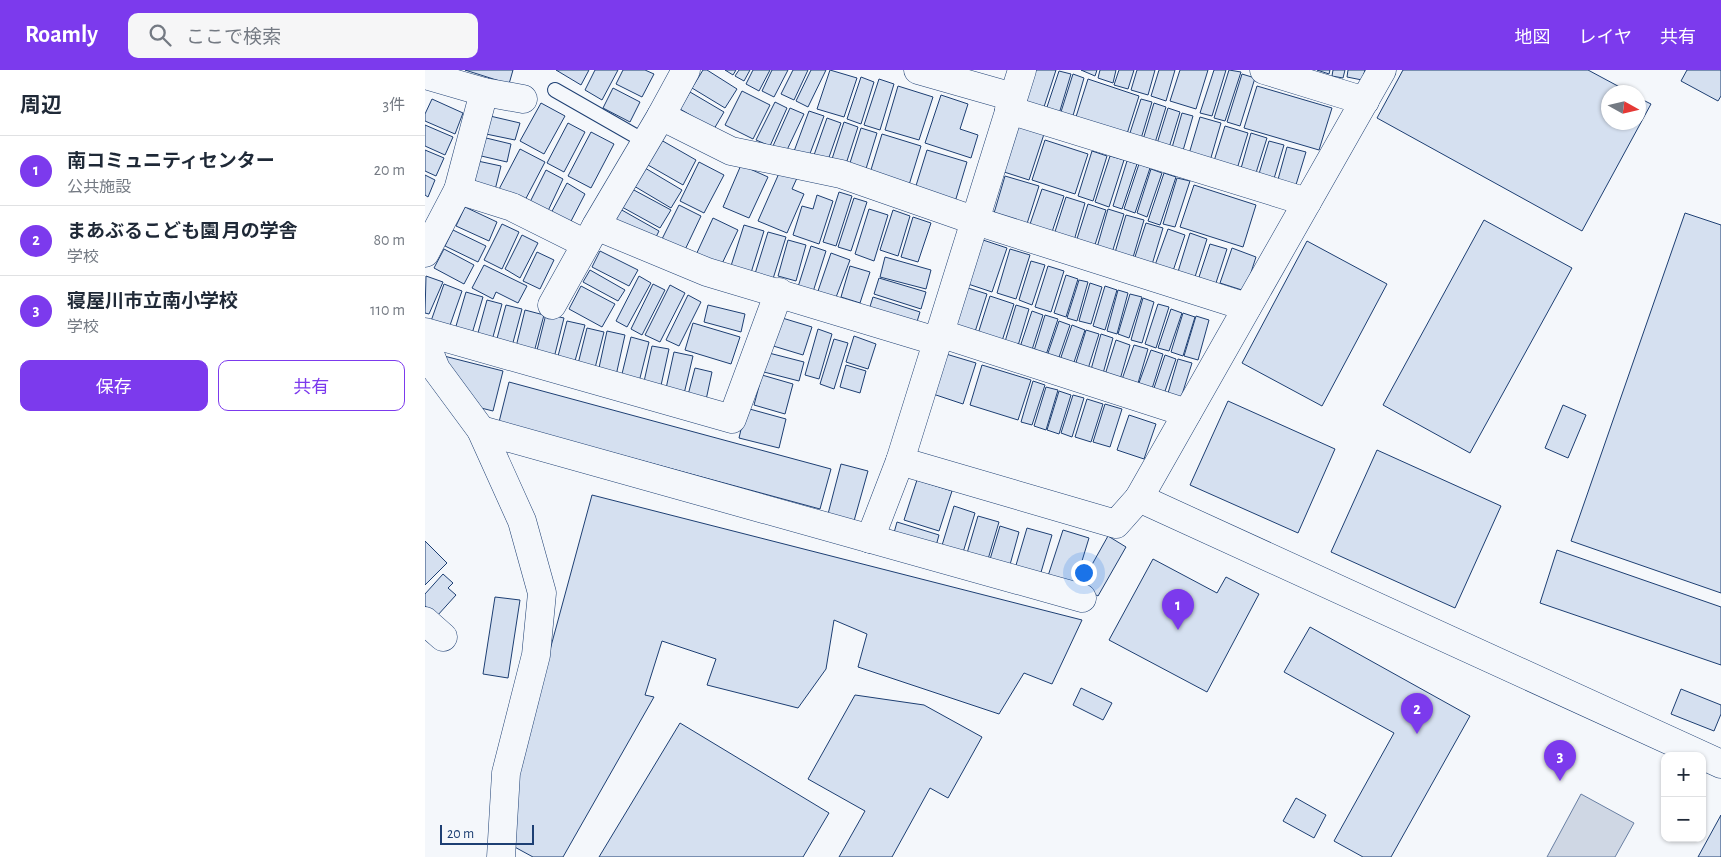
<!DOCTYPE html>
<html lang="ja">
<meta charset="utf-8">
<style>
:root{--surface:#fff;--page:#f6f6f7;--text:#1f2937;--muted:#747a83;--line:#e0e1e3;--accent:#7c3aed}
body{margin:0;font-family:"Alegreya Sans","Noto Sans JP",sans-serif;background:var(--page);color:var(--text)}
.controls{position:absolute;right:15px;bottom:15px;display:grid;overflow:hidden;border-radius:10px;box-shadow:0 1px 4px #0004}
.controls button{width:45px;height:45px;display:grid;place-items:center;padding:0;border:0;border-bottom:1px solid var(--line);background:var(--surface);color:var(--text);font:25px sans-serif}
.compass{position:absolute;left:1176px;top:15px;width:45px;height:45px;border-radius:50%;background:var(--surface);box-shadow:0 1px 4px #0004;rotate:98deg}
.scale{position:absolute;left:15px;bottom:12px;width:94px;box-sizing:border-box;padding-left:5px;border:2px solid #1d3f73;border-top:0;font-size:14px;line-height:18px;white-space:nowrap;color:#1d3f73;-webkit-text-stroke:4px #f4f7fb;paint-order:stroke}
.you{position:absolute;left:658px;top:502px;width:18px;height:18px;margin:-12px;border:4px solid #fff;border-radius:50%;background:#1a73e8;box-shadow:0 0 0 8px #1a73e833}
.badge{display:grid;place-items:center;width:32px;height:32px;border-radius:50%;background:var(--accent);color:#fff;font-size:16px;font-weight:700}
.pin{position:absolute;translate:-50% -41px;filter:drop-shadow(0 1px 2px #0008)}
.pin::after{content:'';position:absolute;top:26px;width:18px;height:15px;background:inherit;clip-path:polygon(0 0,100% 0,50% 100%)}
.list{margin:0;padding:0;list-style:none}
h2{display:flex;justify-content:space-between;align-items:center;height:65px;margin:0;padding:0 20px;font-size:21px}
h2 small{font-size:16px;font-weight:400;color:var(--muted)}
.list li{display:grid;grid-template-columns:32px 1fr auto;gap:15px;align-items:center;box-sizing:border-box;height:70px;padding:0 20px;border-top:1px solid var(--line)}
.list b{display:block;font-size:19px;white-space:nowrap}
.list p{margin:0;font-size:16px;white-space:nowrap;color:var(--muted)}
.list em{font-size:16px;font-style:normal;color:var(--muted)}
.actions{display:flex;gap:10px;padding:15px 20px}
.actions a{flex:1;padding:11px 0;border:1px solid var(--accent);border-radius:10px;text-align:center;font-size:18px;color:var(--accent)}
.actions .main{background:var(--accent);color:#fff}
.icon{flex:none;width:28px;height:28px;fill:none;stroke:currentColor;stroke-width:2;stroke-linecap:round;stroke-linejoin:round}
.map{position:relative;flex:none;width:1296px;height:787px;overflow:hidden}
header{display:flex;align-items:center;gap:30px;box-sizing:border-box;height:70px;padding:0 25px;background:var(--accent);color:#fff}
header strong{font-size:24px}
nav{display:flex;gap:28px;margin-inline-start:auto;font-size:18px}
.search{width:350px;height:45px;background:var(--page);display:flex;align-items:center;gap:12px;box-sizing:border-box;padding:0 18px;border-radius:10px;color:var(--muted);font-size:19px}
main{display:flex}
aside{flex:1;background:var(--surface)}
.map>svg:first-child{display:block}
.water{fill:#cfd7e4;stroke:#687fa3}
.building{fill:#d5e0f0;stroke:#1d3f73}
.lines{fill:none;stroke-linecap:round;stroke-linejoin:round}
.service-casing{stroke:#1d3f73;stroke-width:16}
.minor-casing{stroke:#1d3f73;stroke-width:29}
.service{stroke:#f4f7fb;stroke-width:14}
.minor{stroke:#f4f7fb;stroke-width:28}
</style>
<header>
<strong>Roamly</strong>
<div class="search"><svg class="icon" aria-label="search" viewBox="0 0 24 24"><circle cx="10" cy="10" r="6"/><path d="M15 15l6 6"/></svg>ここで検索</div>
<nav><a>地図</a><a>レイヤ</a><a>共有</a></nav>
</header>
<main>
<aside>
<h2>周辺<small>3件</small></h2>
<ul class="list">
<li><span class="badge">1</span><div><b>南コミュニティセンター</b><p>公共施設</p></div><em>20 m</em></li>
<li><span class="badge">2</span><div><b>まあぶるこども園 月の学舎</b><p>学校</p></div><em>80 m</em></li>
<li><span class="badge">3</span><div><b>寝屋川市立南小学校</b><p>学校</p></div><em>110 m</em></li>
</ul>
<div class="actions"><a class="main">保存</a><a>共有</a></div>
</aside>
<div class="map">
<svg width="1296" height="787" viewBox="0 0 1296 787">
<rect width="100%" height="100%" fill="#f4f7fb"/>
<path class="water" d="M1156 724 1209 753 1190 787H1122Z"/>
<g class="building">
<path d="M40 0H88L84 14Z"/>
<path d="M131 0H164L156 15Z"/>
<path d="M170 0H193L177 30 160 20Z"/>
<path d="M198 0H220L229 4 217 27 191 14Z"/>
<path d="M278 0H282L312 19 300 38 267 18Z"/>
<path d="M300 0H311L308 5Z"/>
<path d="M314 0H325L319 11 310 6Z"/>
<path d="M328 0H345L334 21 321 14Z"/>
<path d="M347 0H363L349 27 337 21Z"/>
<path d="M368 0H383L369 30 356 24Z"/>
<path d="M386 0H401L383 37 371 31Z"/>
<path d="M405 0 432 8 419 47 392 39Z"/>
<path d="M605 0H631L618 40 595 33Z"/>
<path d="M656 0H672L670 6Z"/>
<path d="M675 0H691L688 13 673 8Z"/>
<path d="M694 0H709L703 19 689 15Z"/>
<path d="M712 0H730L723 25 706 20Z"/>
<path d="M734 0H750L741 31 726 26Z"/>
<path d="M755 0H783L771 39 745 31Z"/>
<path d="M789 0H801L787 46 775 43Z"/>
<path d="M804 0 816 2 800 51 789 48Z"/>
<path d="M892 0H905L904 4Z"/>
<path d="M908 0H920L918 8 907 6Z"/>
<path d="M923 0H940L937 10 922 7Z"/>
<path d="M978 0H1163L1204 22H1184V52H1214V28L1226 34 1157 161 952 48Z"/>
<path d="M1262 0H1296V26L1293 31 1256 11Z"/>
<path d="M634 1 646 4 634 44 621 40Z"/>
<path d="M648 4 659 8 647 49 635 45Z"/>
<path d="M817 4 830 8 815 56 802 52Z"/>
<path d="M436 7 449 12 436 54 422 49Z"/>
<path d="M454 9 469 14 455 60 439 55Z"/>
<path d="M663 9 714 26 701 67 650 50Z"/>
<path d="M473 16 508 27 494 70 460 60Z"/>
<path d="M832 16 907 38 894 80 819 58Z"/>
<path d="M188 18 215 32 205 52 178 38Z"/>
<path d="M317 21 345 35 328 69 300 55Z"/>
<path d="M265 22 299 42 289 59 255 39Z"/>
<path d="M516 25 543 34 535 59 553 65 546 88 500 73Z"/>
<path d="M7 29 38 43 30 64 0 51V44Z"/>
<path d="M716 29 727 32 715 72 703 69Z"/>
<path d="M350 32 362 38 345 76 331 70Z"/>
<path d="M116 33 140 46 119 84 95 71Z"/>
<path d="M729 33 741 37 729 76 717 73Z"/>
<path d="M365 38 379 44 361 82 348 76Z"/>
<path d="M743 38 755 42 743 81 731 77Z"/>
<path d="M384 41 399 46 383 89 368 84Z"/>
<path d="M757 43 768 46 757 84 746 81Z"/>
<path d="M65 46 95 53 90 70 61 64Z"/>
<path d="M775 47 796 53 785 91 764 84Z"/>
<path d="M402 48 416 53 402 93 388 88Z"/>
<path d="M419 52 433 57 420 97 406 92Z"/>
<path d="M592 52 620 61 604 110 576 101Z"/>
<path d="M143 53 160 62 139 102 122 93Z"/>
<path d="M0 55 28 67 20 85 0 76Z"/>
<path d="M800 56 823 63 812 99 789 91Z"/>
<path d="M436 58 452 63 440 102 424 96Z"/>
<path d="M166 62 189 74 166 118 143 106Z"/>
<path d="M826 63 842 68 830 106 815 102Z"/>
<path d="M457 64 496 76 484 115 445 103Z"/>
<path d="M57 67 86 74 82 92 52 85Z"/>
<path d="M236 70 271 90 258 115 223 95Z"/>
<path d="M620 70 663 84 650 124 607 110Z"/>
<path d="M844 71 859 75 848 112 833 107Z"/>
<path d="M862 77 881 82 870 118 852 113Z"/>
<path d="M95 79 120 92 97 136 72 123Z"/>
<path d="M0 80 19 88 11 106 0 101Z"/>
<path d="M502 80 542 92 530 132 490 119Z"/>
<path d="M667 81 682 86 668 131 653 126Z"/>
<path d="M685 86 699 90 684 137 670 132Z"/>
<path d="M48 90 76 96 70 120 43 113Z"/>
<path d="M702 91 712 94 697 139 688 136Z"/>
<path d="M274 92 299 105 279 143 255 131Z"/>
<path d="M714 94 725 98 710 143 699 139Z"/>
<path d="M316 95 343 107 324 148 298 137Z"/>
<path d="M220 98 257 120 246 138 209 116Z"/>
<path d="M726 99 737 103 722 147 712 143Z"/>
<path d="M121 100 138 109 122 143 104 134Z"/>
<path d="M355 101 372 108 367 119 379 124 362 163 333 151Z"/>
<path d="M739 103 751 107 735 155 723 151Z"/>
<path d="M0 105 10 110 3 127 0 125Z"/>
<path d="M580 106 614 116 600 160 567 150Z"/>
<path d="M752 108 765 111 750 157 738 154Z"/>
<path d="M142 113 160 124 144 155 125 145Z"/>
<path d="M769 115 831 135 818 177 755 157Z"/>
<path d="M207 119 246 140 235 158 197 137Z"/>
<path d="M617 119 639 126 625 168 603 160Z"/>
<path d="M414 122 427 126 411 176 398 172Z"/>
<path d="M392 125 408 131 394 174 368 165 377 136 388 139Z"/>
<path d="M641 127 660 133 648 174 628 168Z"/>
<path d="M429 128 442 132 426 181 413 177Z"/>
<path d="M663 134 681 140 668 181 650 175Z"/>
<path d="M254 135 276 146 258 184 235 173Z"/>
<path d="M40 137 72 152 64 171 31 156Z"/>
<path d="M195 139 234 161 227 175 188 153Z"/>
<path d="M444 139 463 145 449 191 430 184Z"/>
<path d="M683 139 699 144 686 186 671 181Z"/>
<path d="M468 140 485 146 473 186 455 180Z"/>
<path d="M1260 143 1296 155V523L1146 471Z"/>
<path d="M701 145 719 150 707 191 689 186Z"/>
<path d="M488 147 506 153 493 192 476 187Z"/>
<path d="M288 148 313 160 295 198 270 187Z"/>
<path d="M1059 150 1147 198 1045 383 958 335Z"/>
<path d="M721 153 738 158 726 198 708 193Z"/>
<path d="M77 154 94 162 77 199 59 190Z"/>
<path d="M319 155 339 161 325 206 305 199Z"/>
<path d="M743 159 760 165 747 204 729 198Z"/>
<path d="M28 160 61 176 53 192 20 176Z"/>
<path d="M343 162 361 167 347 212 329 207Z"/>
<path d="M765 163 782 169 769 210 752 205Z"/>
<path d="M97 165 113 173 95 208 80 199Z"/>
<path d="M555 169 582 178 567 222 540 213Z"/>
<path d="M363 170 381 175 371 211 353 206Z"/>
<path d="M882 171 962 214 897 336 817 293Z"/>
<path d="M785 174 802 179 790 216 773 210Z"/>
<path d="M386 176 401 181 387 225 372 220Z"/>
<path d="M807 178 831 187 820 221 795 213Z"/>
<path d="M19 179 49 195 39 214 9 198Z"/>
<path d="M585 179 605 185 591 229 572 223Z"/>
<path d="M175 181 213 200 204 216 167 197Z"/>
<path d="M112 182 129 190 115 219 98 211Z"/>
<path d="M406 183 425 190 410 230 392 224Z"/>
<path d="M460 187 506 200 501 219 455 207Z"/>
<path d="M606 191 620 195 607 235 594 230Z"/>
<path d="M59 195 102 216 93 233 71 222 68 229 47 218Z"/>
<path d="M425 196 445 202 435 233 416 227Z"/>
<path d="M623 196 639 201 626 242 610 237Z"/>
<path d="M165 200 200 220 193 231 158 212Z"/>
<path d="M641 205 653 209 641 247 629 243Z"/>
<path d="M1 206 18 212 4 244 0 243Z"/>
<path d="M214 206 226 213 202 257 191 251Z"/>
<path d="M454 208 501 222 496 239 449 224Z"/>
<path d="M654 210 663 212 652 251 642 248Z"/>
<path d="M665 213 677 217 666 254 654 251Z"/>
<path d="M19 214 37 221 23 261 5 254Z"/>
<path d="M228 214 240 220 217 265 206 259Z"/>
<path d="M245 215 260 223 235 272 220 265Z"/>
<path d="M156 216 190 234 177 257 144 239Z"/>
<path d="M537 216 562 224 549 265 524 257Z"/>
<path d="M680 216 692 220 680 260 668 256Z"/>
<path d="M693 220 703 223 692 264 682 261Z"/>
<path d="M41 222 58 227 46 267 29 263Z"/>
<path d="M705 224 717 227 704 268 693 264Z"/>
<path d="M263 225 276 232 254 276 241 270Z"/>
<path d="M565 226 589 234 576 274 552 267Z"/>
<path d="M448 227 495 242 490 258 443 243Z"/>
<path d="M718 228 729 232 717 273 706 270Z"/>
<path d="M62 230 77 234 66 274 51 270Z"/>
<path d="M733 234 744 237 731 278 720 274Z"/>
<path d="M81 235 97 239 86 280 70 276Z"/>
<path d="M283 235 320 244 316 262 279 252Z"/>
<path d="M591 235 604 239 592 279 579 275Z"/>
<path d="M746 239 757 243 744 281 733 278Z"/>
<path d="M100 240 119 245 108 286 90 281Z"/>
<path d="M607 241 618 245 606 283 594 280Z"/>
<path d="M758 243 770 247 758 286 746 282Z"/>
<path d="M121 244 139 248 128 292 110 288Z"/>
<path d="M620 245 633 249 620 288 608 284Z"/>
<path d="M771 246 784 250 773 290 759 286Z"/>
<path d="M354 247 387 257 378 285 345 275Z"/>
<path d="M142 251 160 255 148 298 131 294Z"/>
<path d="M634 251 645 255 632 293 621 289Z"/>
<path d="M268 253 315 267 306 294 260 280Z"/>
<path d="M647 255 660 260 647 298 634 293Z"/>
<path d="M162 258 179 262 169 302 152 298Z"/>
<path d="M393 259 407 264 394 309 380 305Z"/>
<path d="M661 260 674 264 662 302 649 299Z"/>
<path d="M182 261 200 265 190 310 172 307Z"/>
<path d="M676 264 688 268 677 307 665 303Z"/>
<path d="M429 266 451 274 443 299 421 292Z"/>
<path d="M206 267 224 272 214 312 196 308Z"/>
<path d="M409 269 423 273 409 319 395 314Z"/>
<path d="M691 270 705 275 694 313 679 308Z"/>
<path d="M709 275 723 279 711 320 695 315Z"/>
<path d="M227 276 244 279 235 320 218 316Z"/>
<path d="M726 280 738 284 725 325 711 321Z"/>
<path d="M249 282 268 286 258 328 240 323Z"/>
<path d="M340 282 379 292 374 311 335 301Z"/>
<path d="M521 284 551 293 538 334 508 324Z"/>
<path d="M740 285 751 289 737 330 726 327Z"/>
<path d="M19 286 78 301 68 341 48 336Z"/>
<path d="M753 289 767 293 754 334 741 330Z"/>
<path d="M421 295 441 301 435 323 415 317Z"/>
<path d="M557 295 606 310 593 350 545 335Z"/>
<path d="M270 298 287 302 281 330 263 325Z"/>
<path d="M337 305 368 314 360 344 329 335Z"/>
<path d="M608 311 620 315 607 355 596 352Z"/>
<path d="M84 312 406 399 395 439 74 352Z"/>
<path d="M621 317 633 320 621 360 609 356Z"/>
<path d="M634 321 646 325 634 364 622 360Z"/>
<path d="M648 325 659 328 647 367 636 363Z"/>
<path d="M662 329 678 334 666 372 650 367Z"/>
<path d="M803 331 910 379 873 463 765 415Z"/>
<path d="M680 334 697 339 685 377 668 372Z"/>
<path d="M1138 335 1161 345 1143 388 1120 378Z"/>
<path d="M321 338 361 349 354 378 314 368Z"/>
<path d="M704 345 731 354 719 389 692 380Z"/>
<path d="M952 380 1076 436 1030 538 906 482Z"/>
<path d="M416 394 443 401 429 451 403 444Z"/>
<path d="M492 410 527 421 514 461 479 450Z"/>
<path d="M167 425 657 550 627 614 599 603 574 644 433 597 442 564 409 550 401 599 373 638 282 615 291 589 237 571 220 625 229 627 138 787H108L86 775 90 709Z"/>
<path d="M529 436 550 443 536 489 515 482Z"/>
<path d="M553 446 574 452 561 496 540 490Z"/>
<path d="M472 452 514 465 509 483 467 470Z"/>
<path d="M575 456 594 462 583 502 563 496Z"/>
<path d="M602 458 627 465 614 509 589 502Z"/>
<path d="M638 460 664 468 649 517 622 509Z"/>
<path d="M683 466 701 477 673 526 655 516Z"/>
<path d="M0 471 22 493 0 515Z"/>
<path d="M1132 480 1296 537V595L1115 533Z"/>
<path d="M728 489 792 523 801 507 834 524 782 622 684 570Z"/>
<path d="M18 504 28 513 23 518 31 525 12 546 0 536V524Z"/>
<path d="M70 527 95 530 83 608 58 604Z"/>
<path d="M885 557 1045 646 966 787H938L909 771 969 663 859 602Z"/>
<path d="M656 618 687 633 678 650 648 635Z"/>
<path d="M1256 619 1296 635V644L1289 661 1246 644Z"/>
<path d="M430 625 499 635 557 667 523 728 505 718 467 787H414L440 741 383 709Z"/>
<path d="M255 653 404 743 378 787H174Z"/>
<path d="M871 728 901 745 889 768 858 751Z"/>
<path d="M1296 745V787H1273Z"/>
</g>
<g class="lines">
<defs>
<path id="service" d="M130 20 221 72"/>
<g id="minor">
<path d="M261 0 236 46 171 156 282 202 511 271"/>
<path d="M493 0 588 27"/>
<path d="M597 0 475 391 691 454 714 428"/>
<path d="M839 0 940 31"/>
<path d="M957 0 714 428 1296 694"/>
<path d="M0 5 59 22 98 29"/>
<path d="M584 40 882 132"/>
<path d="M236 46 306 81 416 104 551 151 822 237"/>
<path d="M33 120 87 137 161 174"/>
<path d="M0 183 33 120 59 22"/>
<path d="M127 235 170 158"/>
<path d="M0 262 307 349 354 222"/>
<path d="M514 263 762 343"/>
<path d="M0 272 11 299 56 360 97 451 117 523 111 585 81 703 76 787"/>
<path d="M56 360 657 528"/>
<path d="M445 469 475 391"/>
<path d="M0 551 18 567"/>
</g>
</defs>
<use href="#service" class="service-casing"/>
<use href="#minor" class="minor-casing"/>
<use href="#service" class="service"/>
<use href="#minor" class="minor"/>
</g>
</svg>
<div class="controls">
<button>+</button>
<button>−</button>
</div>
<svg class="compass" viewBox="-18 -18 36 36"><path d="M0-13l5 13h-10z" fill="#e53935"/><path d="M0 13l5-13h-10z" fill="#747a83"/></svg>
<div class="scale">20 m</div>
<div class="you"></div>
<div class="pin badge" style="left:753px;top:560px">1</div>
<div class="pin badge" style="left:992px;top:664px">2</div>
<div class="pin badge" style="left:1135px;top:711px">3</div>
</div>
</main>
